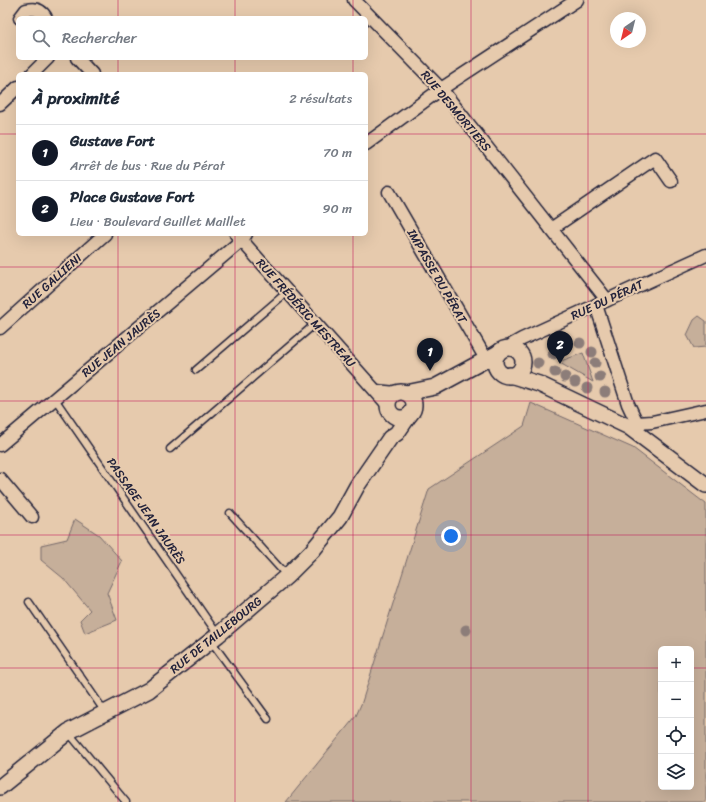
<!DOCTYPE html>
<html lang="fr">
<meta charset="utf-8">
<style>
:root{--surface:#fff;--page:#f6f6f7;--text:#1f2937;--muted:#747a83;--line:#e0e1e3;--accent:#111827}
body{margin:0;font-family:Sriracha,sans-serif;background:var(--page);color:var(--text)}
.controls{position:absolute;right:12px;bottom:12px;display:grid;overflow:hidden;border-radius:6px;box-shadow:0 4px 16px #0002}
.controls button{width:36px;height:36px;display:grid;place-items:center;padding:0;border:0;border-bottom:1px solid var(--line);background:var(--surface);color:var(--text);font:20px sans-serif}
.compass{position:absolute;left:610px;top:12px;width:36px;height:36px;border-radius:50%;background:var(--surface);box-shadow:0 4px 16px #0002;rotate:215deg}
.you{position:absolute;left:451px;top:536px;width:14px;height:14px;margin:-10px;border:3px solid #fff;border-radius:50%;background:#1a73e8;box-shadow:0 0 0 6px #1a73e833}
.badge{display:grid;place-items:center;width:26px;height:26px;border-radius:50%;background:var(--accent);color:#fff;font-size:13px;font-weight:700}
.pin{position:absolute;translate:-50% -33px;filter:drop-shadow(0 1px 2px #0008)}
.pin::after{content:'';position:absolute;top:21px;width:14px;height:12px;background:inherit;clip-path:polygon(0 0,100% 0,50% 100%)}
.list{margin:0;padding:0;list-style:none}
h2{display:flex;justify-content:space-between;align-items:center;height:52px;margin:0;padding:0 16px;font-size:17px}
h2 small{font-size:13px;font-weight:400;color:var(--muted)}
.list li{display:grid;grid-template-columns:26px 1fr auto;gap:12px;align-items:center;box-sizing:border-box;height:56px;padding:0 16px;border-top:1px solid var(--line)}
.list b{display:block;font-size:15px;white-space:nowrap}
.list p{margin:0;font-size:13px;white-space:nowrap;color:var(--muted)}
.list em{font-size:13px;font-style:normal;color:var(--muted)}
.icon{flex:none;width:22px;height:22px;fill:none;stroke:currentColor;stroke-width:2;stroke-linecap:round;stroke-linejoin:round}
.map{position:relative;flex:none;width:706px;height:802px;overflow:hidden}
.search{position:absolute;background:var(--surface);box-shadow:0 4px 16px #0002;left:16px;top:16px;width:352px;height:44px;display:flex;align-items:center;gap:10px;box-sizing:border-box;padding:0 14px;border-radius:6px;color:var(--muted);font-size:15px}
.panel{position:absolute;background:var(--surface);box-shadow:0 4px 16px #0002;left:16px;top:72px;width:352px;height:164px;border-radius:6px}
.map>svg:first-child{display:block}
.green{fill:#c6af9a;stroke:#74686a;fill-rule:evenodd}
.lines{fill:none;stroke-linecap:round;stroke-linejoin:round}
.service-casing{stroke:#22223b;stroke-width:9}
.minor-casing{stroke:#22223b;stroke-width:15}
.tertiary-casing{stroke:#22223b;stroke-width:18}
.service{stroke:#e6caad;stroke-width:6}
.minor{stroke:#e6caad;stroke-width:12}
.tertiary{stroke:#e6caad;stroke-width:15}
.tree{fill:#8c7d79}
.grid{fill:none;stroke:#c2185b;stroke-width:1;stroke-opacity:0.55}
.labels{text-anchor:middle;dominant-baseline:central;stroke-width:4;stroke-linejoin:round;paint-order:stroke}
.street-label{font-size:12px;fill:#22223b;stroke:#e6caad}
</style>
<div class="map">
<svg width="706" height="802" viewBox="0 0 706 802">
<rect width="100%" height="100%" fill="#e6caad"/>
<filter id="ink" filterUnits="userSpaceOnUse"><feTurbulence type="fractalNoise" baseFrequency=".025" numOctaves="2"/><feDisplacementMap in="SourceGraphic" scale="8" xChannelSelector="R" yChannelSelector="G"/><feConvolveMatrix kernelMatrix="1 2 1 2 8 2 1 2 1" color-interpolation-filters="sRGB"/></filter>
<g filter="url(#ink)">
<g class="green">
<path d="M699 316 706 321V347L694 348 687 335 694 320Z"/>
<path d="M583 353 593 382 558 362Z"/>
<path d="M531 403 633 448 706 504V802H286L356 716 362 702 429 489 524 426ZM661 649H691V787H661Z"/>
<path d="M75 519 99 535 122 561 107 593 117 620 85 633 80 620 90 610 63 578 41 560V545L67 539Z"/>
</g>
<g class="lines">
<defs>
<g id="service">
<path d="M196 370 287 292"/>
<path d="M55 399 218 635"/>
<path d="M170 449 315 324"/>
<path d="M230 513 287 576"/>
<path d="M29 602 105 712"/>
<path d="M211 641 268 719"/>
<path d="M68 732 126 802"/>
</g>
<g id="minor">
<path d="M354 0 441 89 607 300"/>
<path d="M20 18 26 10C35 8 42 10 46 18"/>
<path d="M77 58 92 74"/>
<path d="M32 74 48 58"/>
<path d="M0 104 18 87"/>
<path d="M366 144 441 89 577 0"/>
<path d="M389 192 486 359"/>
<path d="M551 229 655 158 671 181"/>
<path d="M236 234 388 405"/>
<path d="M596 305 628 404 637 423"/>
<path d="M0 328 105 234"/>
<path d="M512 348 513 344 522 339 706 255"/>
<path d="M376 391 396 393"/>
<path d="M630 426 637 423 652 422 706 410"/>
<path d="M0 445 242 240 246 234"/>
<path d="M0 479 32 517"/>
</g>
<g id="tertiary">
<circle cx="509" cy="362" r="14"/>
<path d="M510 375 539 384 629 427 706 485"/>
<circle cx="401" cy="405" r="13"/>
<path d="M406 393 435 387 498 353"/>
<path d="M0 787 68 732 149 690 218 635 287 576 312 551 340 517 357 486 390 438 397 433 410 414"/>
</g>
</defs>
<use href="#service" class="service-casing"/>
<use href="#minor" class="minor-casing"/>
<use href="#tertiary" class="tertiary-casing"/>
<use href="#service" class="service"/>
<use href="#minor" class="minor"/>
<use href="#tertiary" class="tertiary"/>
</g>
<g class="tree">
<circle cx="580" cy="343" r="5.5"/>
<circle cx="566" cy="348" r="5.5"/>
<circle cx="592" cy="352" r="5.5"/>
<circle cx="553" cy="354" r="5.5"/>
<circle cx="538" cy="363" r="5.5"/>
<circle cx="595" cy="363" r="5.5"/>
<circle cx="555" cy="372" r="5.5"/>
<circle cx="565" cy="377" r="5.5"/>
<circle cx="600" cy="377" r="5.5"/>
<circle cx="575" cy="382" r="5.5"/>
<circle cx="587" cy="388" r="5.5"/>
<circle cx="605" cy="392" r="5.5"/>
<circle cx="466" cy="630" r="5.5"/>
</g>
</g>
<path class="grid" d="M118 0V18M235 0V18M353 0V18M471 0V802M588 0V802M118 58V74M235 58V74M353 58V74M0 134H18M366 134H706M118 234V802M235 234V802M353 234V802M0 267H706M0 401H706M0 535H706M0 668H661M691 668H706"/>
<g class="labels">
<g class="street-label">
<text transform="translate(456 111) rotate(50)">RUE DESMORTIERS</text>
<text transform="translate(437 276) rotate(60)">IMPASSE DU PÉRAT</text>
<text transform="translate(52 281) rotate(-42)">RUE GALLIENI</text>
<text transform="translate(607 300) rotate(-25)">RUE DU PÉRAT</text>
<text transform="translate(306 313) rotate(48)">RUE FRÉDÉRIC MESTREAU</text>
<text transform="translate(121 343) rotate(-40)">RUE JEAN JAURÈS</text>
<text transform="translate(146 511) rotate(55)">PASSAGE JEAN JAURÈS</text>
<text transform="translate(216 635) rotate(-39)">RUE DE TAILLEBOURG</text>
</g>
</g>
</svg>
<div class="controls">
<button>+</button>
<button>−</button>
<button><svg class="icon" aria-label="locate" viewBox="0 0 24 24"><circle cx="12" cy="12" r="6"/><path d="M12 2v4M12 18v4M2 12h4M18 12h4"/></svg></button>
<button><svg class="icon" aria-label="layers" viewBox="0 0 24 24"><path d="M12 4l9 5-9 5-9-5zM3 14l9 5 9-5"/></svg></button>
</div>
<svg class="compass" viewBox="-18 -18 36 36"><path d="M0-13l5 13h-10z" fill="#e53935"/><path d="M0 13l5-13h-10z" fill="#747a83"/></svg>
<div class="you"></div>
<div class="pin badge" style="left:430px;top:371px">1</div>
<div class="pin badge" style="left:560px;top:364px">2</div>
<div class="search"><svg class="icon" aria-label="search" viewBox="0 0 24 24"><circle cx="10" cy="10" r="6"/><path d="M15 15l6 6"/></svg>Rechercher</div>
<section class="panel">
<h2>À proximité<small>2 résultats</small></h2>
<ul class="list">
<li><span class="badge">1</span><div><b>Gustave Fort</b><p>Arrêt de bus · Rue du Pérat</p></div><em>70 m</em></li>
<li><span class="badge">2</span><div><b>Place Gustave Fort</b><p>Lieu · Boulevard Guillet Maillet</p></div><em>90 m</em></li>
</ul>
</section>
</div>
